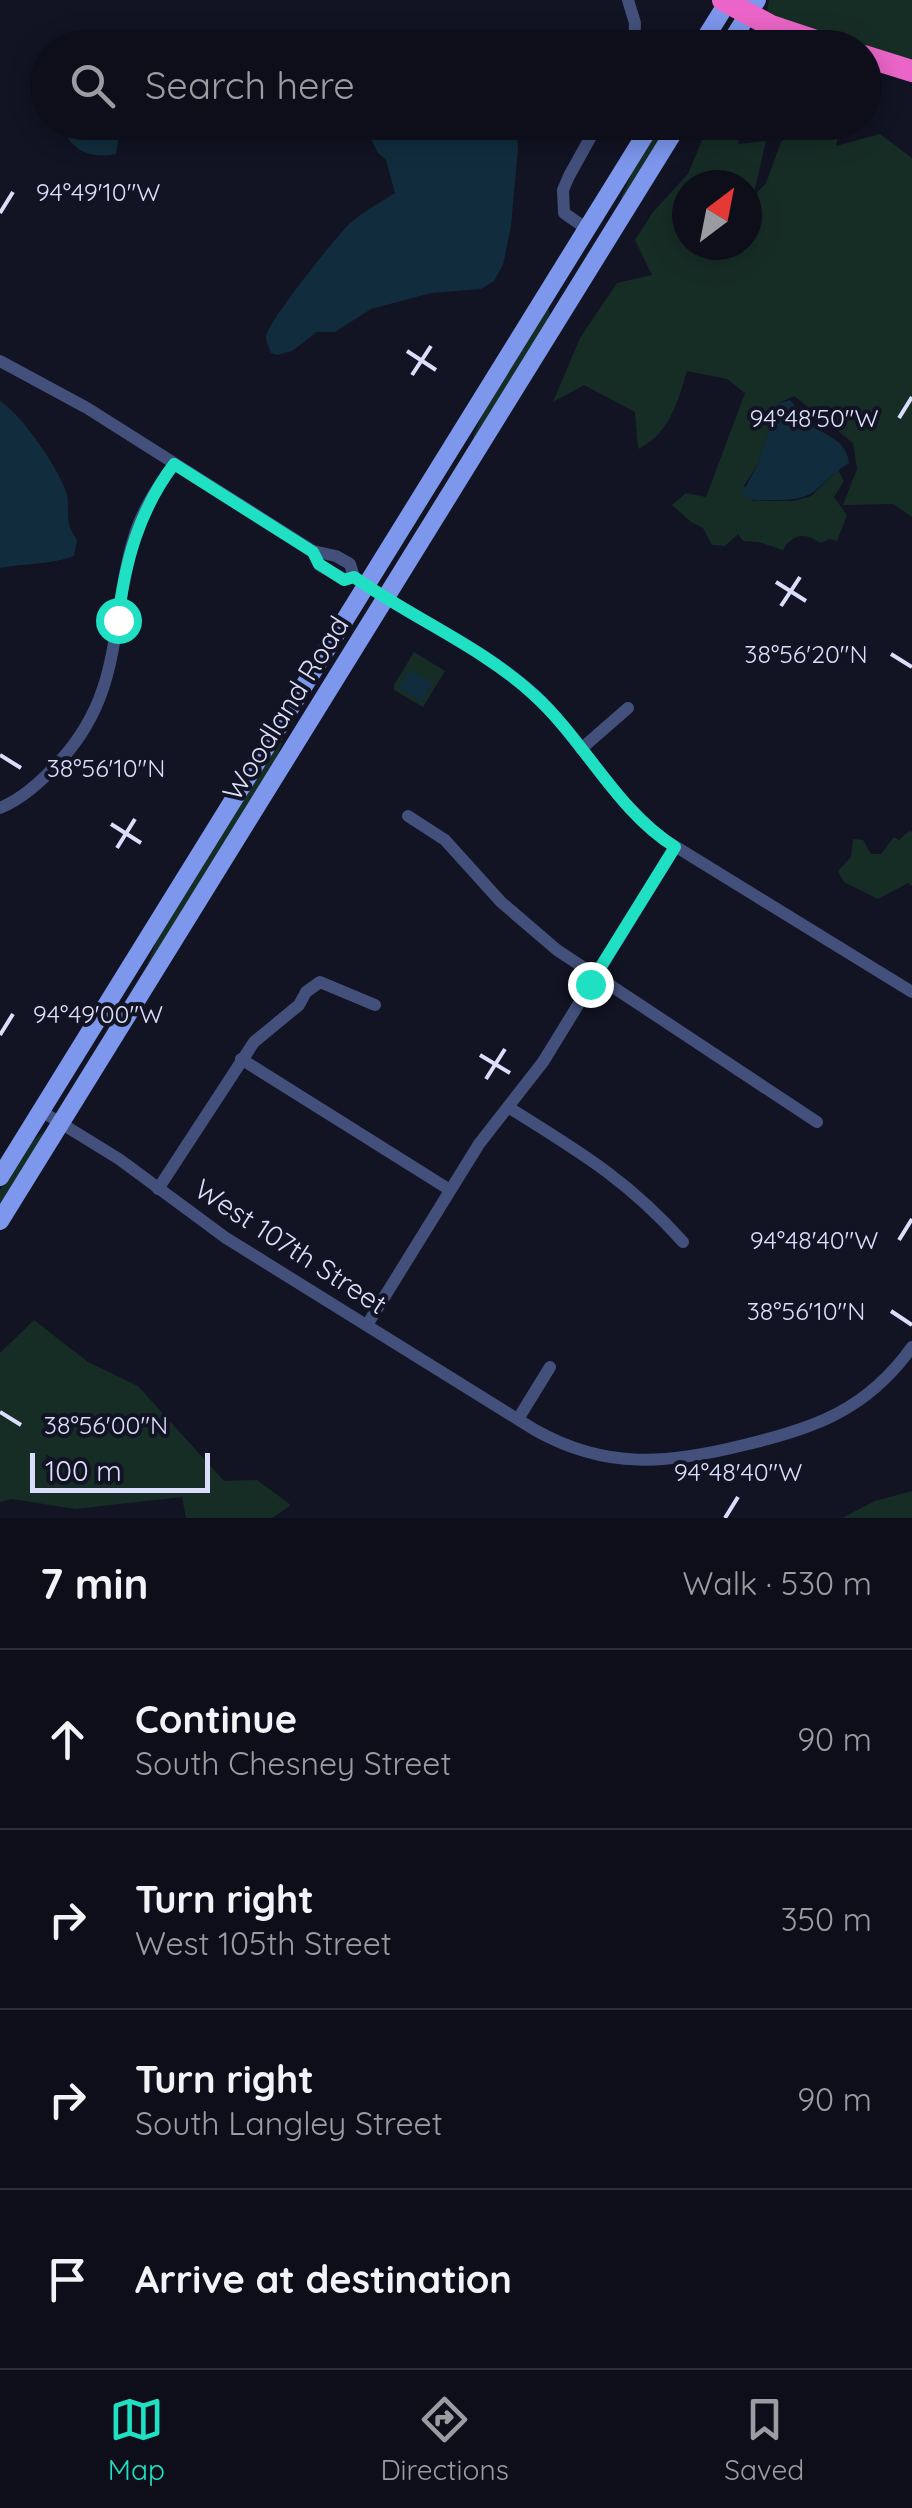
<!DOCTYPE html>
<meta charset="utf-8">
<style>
:root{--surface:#0e0e1a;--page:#171723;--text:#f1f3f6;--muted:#9b9ca2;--line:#2e2e39;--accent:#1fe0c2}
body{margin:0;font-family:Quicksand,sans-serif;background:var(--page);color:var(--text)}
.compass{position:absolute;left:672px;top:170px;width:90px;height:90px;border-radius:50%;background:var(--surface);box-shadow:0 5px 25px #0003;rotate:32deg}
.scale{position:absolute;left:30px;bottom:25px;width:180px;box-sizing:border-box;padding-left:10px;border:5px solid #dadefa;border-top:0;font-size:28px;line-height:35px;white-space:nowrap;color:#dadefa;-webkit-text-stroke:8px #121323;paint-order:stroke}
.stop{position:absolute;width:30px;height:30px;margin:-22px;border:8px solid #1fe0c2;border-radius:50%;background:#fff}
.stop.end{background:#1fe0c2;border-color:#fff;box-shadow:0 2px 10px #0008}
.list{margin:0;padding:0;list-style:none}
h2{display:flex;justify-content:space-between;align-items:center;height:130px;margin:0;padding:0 40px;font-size:42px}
h2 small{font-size:32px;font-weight:400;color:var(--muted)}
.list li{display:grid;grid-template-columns:65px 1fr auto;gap:30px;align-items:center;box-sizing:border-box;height:180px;padding:0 40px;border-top:2px solid var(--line)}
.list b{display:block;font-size:38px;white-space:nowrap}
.list p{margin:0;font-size:32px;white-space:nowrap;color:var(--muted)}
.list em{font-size:32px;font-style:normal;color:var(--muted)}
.icon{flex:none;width:55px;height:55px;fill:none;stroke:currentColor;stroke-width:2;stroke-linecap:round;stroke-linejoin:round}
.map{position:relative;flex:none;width:912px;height:1518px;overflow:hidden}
.search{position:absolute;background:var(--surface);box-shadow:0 5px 25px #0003;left:30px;right:30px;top:30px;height:110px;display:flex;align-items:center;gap:25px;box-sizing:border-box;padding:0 35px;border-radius:55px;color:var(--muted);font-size:38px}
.sheet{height:850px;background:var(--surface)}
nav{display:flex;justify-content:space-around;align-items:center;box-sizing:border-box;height:140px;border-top:2px solid var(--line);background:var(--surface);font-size:28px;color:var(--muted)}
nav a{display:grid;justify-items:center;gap:5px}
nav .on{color:var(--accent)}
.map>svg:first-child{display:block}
.green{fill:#162d26;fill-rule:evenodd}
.water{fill:#112d3d}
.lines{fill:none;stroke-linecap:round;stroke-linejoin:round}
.minor{stroke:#43507c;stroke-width:12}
.secondary{stroke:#7d97ed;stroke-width:18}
.motorway{stroke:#ea65c7;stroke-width:22}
.route{stroke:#1fe0c2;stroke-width:12}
.ticks{fill:none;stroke:#dadefa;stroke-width:4}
.labels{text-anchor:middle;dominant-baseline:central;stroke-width:8;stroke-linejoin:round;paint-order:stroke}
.street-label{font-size:28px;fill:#dadefa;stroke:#121323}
.ticks-label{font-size:25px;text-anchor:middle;fill:#dadefa;stroke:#121323;stroke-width:8;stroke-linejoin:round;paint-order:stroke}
</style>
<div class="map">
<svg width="912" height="1518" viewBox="0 0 912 1518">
<rect width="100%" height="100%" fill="#121323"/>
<g class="green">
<path d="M769 0H912V65L785 23 767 12Z"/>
<path d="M662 123H672L624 200 621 198 634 168Z"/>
<path d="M709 123H742L738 144 766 141 753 197 766 183 781 142 800 123H841L836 146 880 134 912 158V517L893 504 843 505 857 469 853 443 794 396 777 404 758 464 744 486 753 501H794L811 496 838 470 844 481 834 497 847 515 837 541 830 539 820 543C806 532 792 534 783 550L759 542 743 541 738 534 725 546 712 545 703 528 691 522 672 505 686 493 706 497 745 393 727 379 687 371C678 401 669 435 638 449L635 412 584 385 553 402 580 338 617 283 652 275 635 240 653 212 688 174ZM687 185H747V245H687Z"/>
<path d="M548 306 550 317 476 439 473 438 483 412Z"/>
<path d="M414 652 445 671 423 707 394 690V685Z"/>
<path d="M277 740 282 743 272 769 151 964 148 963 158 937Z"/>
<path d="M909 831 912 832V886L908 883 878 899 844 882 838 871 851 857 853 839 863 840 871 854H881L894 837 899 840Z"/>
<path d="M43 1132 44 1133 0 1208V1190L29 1144Z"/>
<path d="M34 1320 88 1362 138 1386 224 1481 257 1480 291 1505 272 1518H186L182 1497 75 1509 12 1499 0 1502V1353Z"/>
<path d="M912 1491V1518H842L875 1501Z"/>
</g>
<g class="water">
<path d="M71 123H116L118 140 116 154C97 158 79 155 68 138Z"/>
<path d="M363 123 467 122 505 128 517 138 518 148 511 226 503 265 494 281 481 289 431 293 371 309 335 332H317L292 351 277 355 271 353C269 347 266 343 266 337 267 322 337 236 350 223 365 210 380 203 395 193L386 160 378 153Z"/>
<path d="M790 400C796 406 800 413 805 419 820 436 846 436 849 463 811 487 823 500 773 500 760 500 752 503 742 494L758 464 777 404Z"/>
<path d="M0 401C21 414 56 465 65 489 73 509 61 517 77 540L74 556C50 565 25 563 0 568Z"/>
<path d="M410 670 433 684 422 702 399 688Z"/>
</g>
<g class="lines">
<g class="minor">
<path d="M628 0 635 23 634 48"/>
<path d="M587 229 564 213 563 190 569 176 599 122"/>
<path d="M0 361 87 408 313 551 336 556 350 564 354 577"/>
<path d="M313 551 319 565 344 579 354 577C412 618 483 647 536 696 582 740 613 802 665 840L912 992"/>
<path d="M581 749 628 708"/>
<path d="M0 808C24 798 43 780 60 761 127 688 108 616 136 531 145 505 159 485 174 464"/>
<path d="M408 816 445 840 501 902 557 950 817 1122"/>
<path d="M241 1059 450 1190"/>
<path d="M508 1107C578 1151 627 1179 683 1242"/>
<path d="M41 1111 119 1159 226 1238 535 1430C606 1470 668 1464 744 1445 815 1428 867 1410 912 1347"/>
<path d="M158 1189 254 1042 299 1005 306 992 320 982 375 1005"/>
<path d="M367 1325 479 1144 543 1062 675 847"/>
<path d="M518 1419 550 1367"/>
</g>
<g class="secondary">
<path d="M699 48 729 0"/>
<path d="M727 48 757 0"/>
<path d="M0 1177 653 122"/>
<path d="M0 1221 680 122"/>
</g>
<g class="motorway">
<path d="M723 0 771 26 837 48"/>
<path d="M864 56 912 71"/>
</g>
</g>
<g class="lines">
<path class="route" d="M118 620C125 561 139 511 174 464L313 552 319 564 344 580 354 577C412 618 482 647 534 695 585 741 616 810 675 847L590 984"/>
</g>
<path class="ticks" d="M0 213 13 192M407 351 436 370M412 375 431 346M899 418 912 397M776 582 806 601M781 606 800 577M891 654 912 667M0 755 21 768M111 824 141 843M117 848 135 819M0 1035 13 1014M480 1055 510 1073M486 1079 505 1049M899 1240 912 1219M891 1311 912 1325M0 1412 21 1425M725 1518 738 1497"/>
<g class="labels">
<g class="street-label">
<text transform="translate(285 708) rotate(-58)">Woodland Road</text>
<text transform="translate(291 1246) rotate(33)">West 107th Street</text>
</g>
</g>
<g class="ticks-label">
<text x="98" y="201">94°49'10"W</text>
<text x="814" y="427">94°48'50"W</text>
<text x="806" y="663">38°56'20"N</text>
<text x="106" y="777">38°56'10"N</text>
<text x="98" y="1023">94°49'00"W</text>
<text x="814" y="1249">94°48'40"W</text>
<text x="806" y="1320">38°56'10"N</text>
<text x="106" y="1434">38°56'00"N</text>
<text x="738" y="1481">94°48'40"W</text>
</g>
</svg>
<svg class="compass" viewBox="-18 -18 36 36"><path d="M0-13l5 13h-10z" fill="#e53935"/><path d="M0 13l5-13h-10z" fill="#9b9ca2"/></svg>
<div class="scale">100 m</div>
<div class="stop" style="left:118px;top:620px"></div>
<div class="stop end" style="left:590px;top:984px"></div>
<div class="search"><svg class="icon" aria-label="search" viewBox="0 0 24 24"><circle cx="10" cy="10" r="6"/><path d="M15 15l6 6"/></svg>Search here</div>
</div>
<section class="sheet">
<h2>7 min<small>Walk · 530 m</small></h2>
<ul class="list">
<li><svg class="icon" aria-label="ahead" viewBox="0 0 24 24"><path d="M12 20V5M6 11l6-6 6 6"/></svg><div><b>Continue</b><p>South Chesney Street</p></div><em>90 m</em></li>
<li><svg class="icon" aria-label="right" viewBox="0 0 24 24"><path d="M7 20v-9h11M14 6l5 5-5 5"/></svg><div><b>Turn right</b><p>West 105th Street</p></div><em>350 m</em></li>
<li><svg class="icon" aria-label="right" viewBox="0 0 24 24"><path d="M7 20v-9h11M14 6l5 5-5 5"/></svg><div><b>Turn right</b><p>South Langley Street</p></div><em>90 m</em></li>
<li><svg class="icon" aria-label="arrive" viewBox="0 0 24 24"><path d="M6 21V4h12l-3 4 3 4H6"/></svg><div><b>Arrive at destination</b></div></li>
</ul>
</section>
<nav>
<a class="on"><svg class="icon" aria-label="map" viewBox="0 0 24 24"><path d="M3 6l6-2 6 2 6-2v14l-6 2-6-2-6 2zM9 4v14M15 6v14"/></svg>Map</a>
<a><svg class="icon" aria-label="directions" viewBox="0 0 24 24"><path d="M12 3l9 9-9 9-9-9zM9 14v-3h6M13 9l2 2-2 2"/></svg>Directions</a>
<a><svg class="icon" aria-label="saved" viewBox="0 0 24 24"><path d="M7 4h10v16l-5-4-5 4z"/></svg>Saved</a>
</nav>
